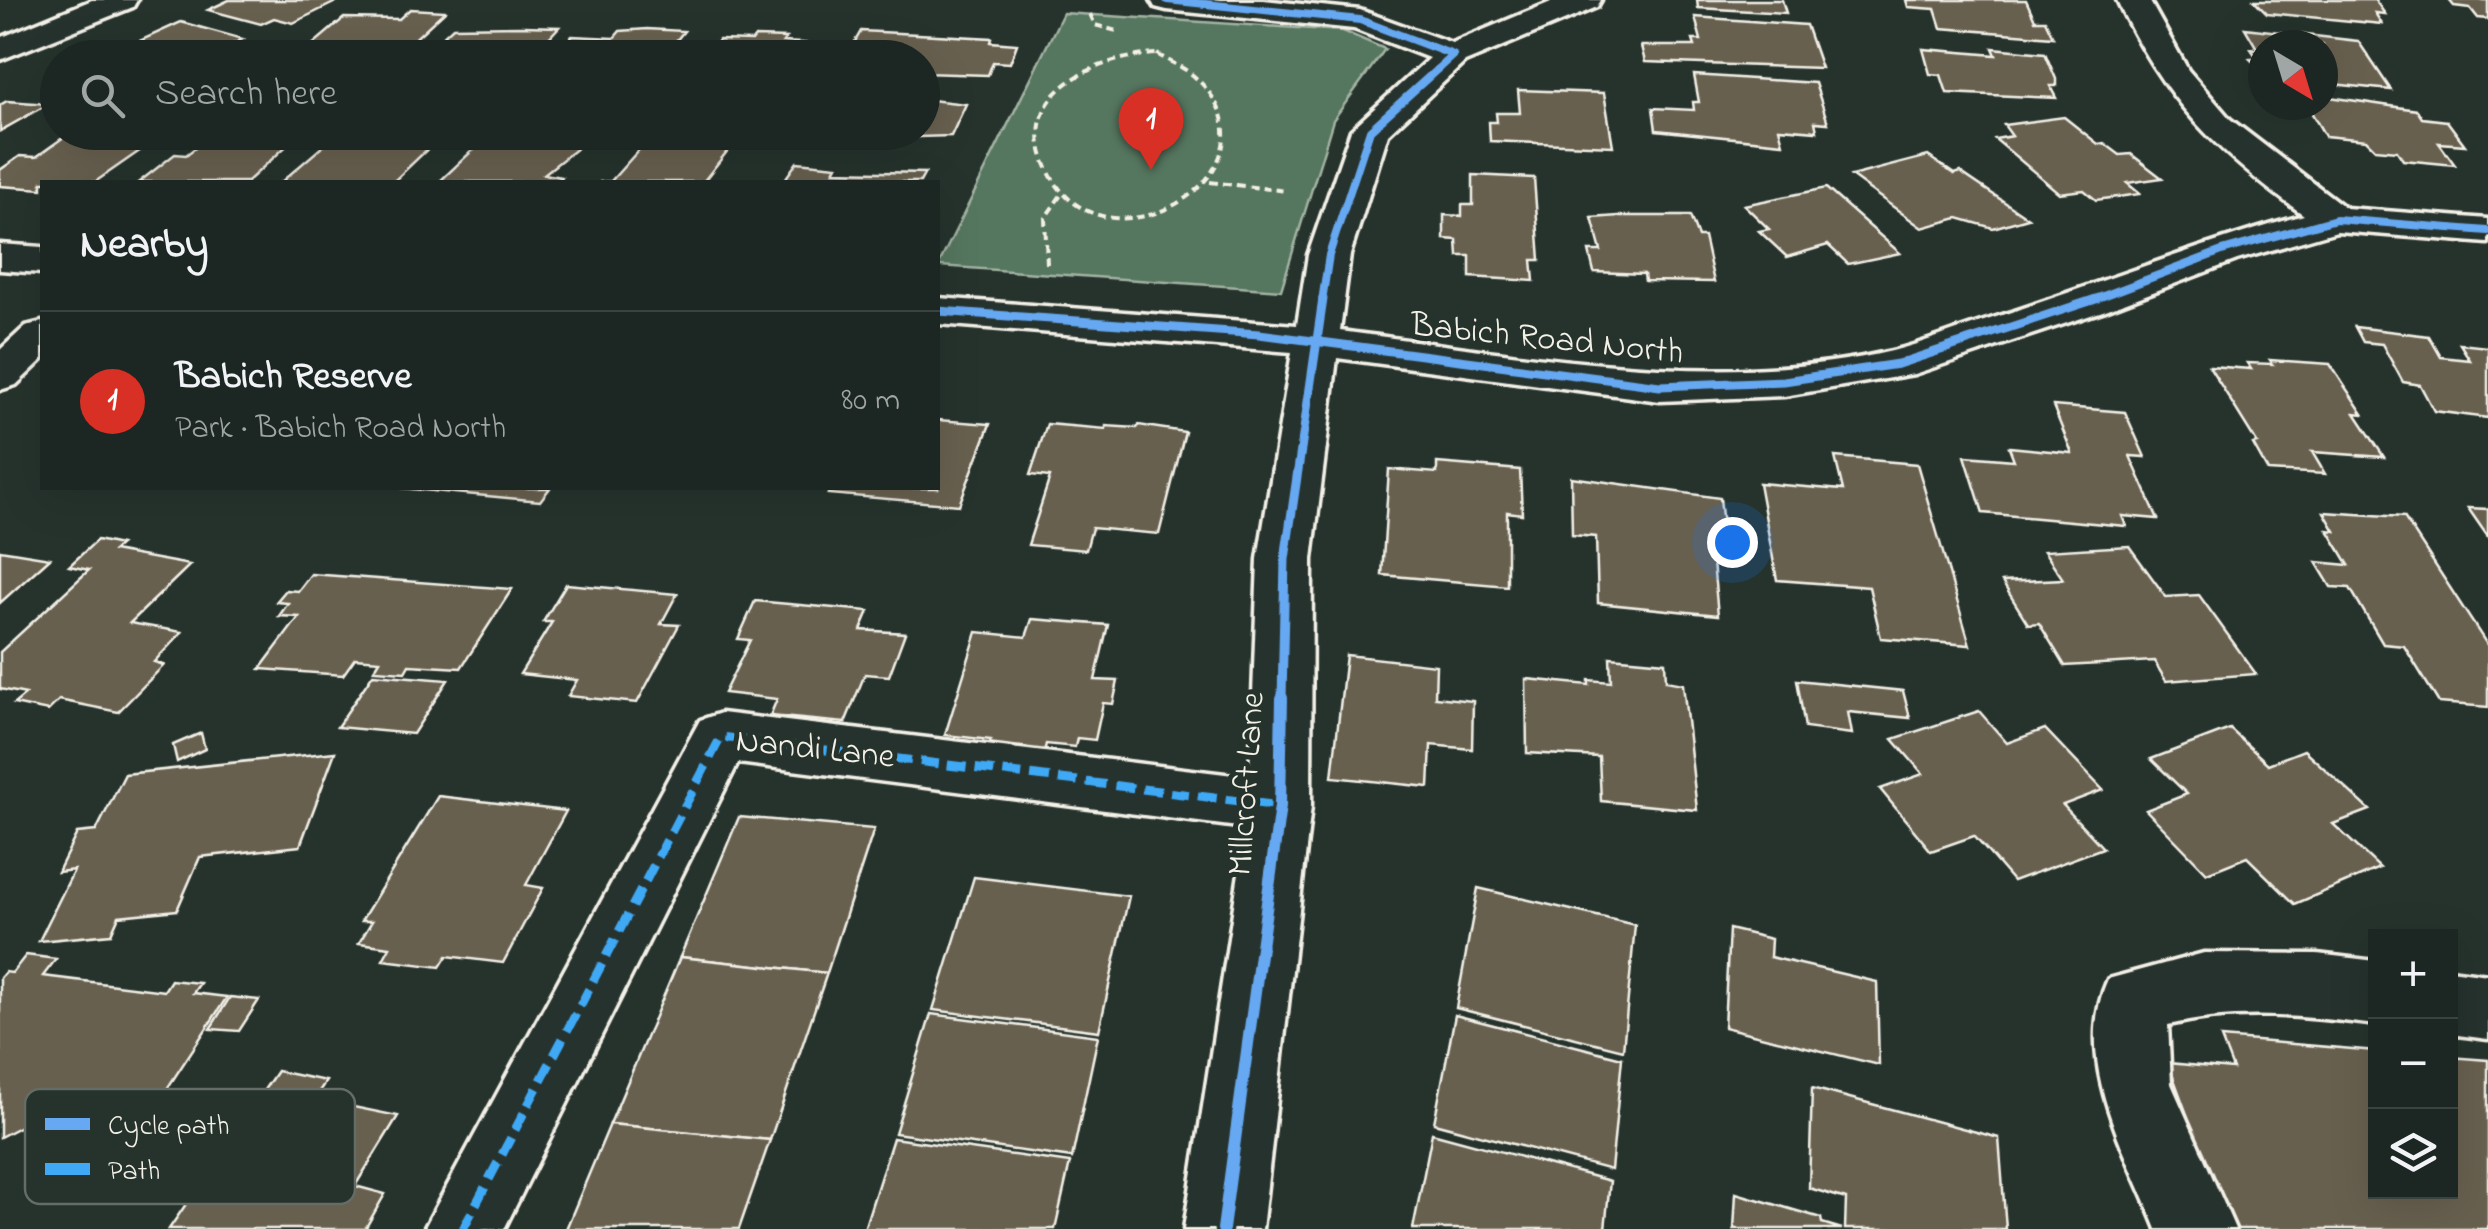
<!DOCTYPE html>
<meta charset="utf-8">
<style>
:root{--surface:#1c2622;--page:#29322f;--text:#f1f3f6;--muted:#a0a5a5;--line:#3a4340;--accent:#d93025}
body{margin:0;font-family:"Indie Flower",sans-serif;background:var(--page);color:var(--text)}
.controls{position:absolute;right:30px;bottom:30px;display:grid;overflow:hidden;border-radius:0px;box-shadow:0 10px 40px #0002}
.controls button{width:90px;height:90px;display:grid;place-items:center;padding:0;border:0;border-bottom:2px solid var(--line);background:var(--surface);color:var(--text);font:50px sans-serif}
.compass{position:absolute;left:2248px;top:30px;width:90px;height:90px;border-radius:50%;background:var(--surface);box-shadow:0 10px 40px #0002;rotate:142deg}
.you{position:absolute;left:1732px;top:542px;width:35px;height:35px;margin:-25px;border:8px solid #fff;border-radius:50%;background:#1a73e8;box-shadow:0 0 0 15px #1a73e833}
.badge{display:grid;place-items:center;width:65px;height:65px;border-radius:50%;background:var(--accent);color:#fff;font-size:32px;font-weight:700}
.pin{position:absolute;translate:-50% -82px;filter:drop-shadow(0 2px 5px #0008)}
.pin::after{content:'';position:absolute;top:52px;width:35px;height:30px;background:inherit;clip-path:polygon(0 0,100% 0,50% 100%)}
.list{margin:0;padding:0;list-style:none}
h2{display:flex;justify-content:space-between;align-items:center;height:130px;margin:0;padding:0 40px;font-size:42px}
h2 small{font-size:32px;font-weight:400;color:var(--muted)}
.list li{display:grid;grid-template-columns:65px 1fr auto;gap:30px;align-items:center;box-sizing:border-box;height:180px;padding:0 40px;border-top:2px solid var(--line)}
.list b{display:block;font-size:38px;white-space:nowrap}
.list p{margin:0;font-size:32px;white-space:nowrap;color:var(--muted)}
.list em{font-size:32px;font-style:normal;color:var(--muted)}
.icon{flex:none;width:55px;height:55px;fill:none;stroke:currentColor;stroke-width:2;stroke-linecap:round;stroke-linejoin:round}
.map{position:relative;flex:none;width:2488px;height:1229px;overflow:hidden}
.search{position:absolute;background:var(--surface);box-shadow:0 10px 40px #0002;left:40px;top:40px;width:900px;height:110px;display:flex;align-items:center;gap:25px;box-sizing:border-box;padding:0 35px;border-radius:55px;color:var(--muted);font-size:38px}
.panel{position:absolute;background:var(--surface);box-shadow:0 10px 40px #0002;left:40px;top:180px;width:900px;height:310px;border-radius:0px}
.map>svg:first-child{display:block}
.green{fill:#55765f;stroke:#a4b4a4;stroke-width:2.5}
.building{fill:#676150;stroke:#f4f1e8;stroke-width:2.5}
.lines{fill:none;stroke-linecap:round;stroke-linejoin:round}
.minor-casing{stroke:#f4f1e8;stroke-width:7}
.path{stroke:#f4f1e8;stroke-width:4;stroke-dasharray:8 5;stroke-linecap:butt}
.minor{fill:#26332d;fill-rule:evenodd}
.quiet{stroke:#3fa9f5;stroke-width:9;stroke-dasharray:19 9;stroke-linecap:butt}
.cycleway-far2-casing{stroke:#26332d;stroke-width:11}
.cycleway-far1-casing{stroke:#26332d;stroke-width:15}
.cycleway-casing{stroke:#26332d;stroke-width:19}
.cycleway-far2{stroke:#66a8f1;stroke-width:8}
.cycleway-far1{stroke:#66a8f1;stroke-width:9}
.cycleway{stroke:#66a8f1;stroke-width:12}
.labels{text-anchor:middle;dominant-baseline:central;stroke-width:10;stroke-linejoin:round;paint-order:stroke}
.street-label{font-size:35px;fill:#f4f1e8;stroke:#26332d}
.key{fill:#26332d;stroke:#646c65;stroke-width:2.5}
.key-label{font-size:28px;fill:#f4f1e8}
</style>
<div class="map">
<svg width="2488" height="1229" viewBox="0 0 2488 1229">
<rect width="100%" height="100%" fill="#26332d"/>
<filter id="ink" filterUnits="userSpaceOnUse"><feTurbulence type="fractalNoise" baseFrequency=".01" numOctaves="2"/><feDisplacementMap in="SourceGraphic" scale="20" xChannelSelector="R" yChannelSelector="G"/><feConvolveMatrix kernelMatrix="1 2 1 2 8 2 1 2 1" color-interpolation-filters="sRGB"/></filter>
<g filter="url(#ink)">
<path class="green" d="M1063 13 1343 31 1385 49 1333 120 1281 290 938 266Z"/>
<g class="building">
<path d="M229 0H340L293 23 274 18 261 24 208 10Z"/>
<path d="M1697 0H1782L1786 13 1698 8Z"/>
<path d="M1906 0H2026L2035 20H2045L2053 37 1941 28 1935 9 1908 7Z"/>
<path d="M2254 0H2375L2385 14 2375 13 2382 24 2267 13Z"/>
<path d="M2449 0H2488V19L2478 18 2470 8 2454 6Z"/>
<path d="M410 9 445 11 394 58H297L344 18 399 19Z"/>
<path d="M1695 17 1806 25 1821 68 1645 62 1641 46H1695L1693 40H1701Z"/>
<path d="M181 22 243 39 233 44 252 49 235 58H87L120 42 131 45Z"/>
<path d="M522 26 559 27 530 58H431L436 53H425L453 27Z"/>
<path d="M2245 28 2358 41 2391 90 2323 83V45H2263V72L2250 59H2258L2251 49 2258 50Z"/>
<path d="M647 29 684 31 662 58H553L572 36 614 38 620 31Z"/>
<path d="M861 31 992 38 991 42 1017 44 1010 63 993 62 988 75 922 73V58H858L861 52H849Z"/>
<path d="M755 37 786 38 783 42 818 44 810 58H706L719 40 752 41Z"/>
<path d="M1993 48 2045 53 2056 79V86H2050L2056 98 1947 93 1941 75 1930 74 1923 49 1996 55Z"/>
<path d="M1694 75 1815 83 1828 123 1815 122 1817 131 1779 128 1783 143 1656 130 1653 108 1694 110 1693 102H1699Z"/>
<path d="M1518 90 1604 93 1613 146 1490 141 1489 122H1497L1496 113H1520Z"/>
<path d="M2323 96 2417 110 2422 118 2447 121 2465 145 2439 143 2455 165 2403 160 2397 151 2375 149 2366 140 2325 136 2307 105H2323Z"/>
<path d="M922 99 966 104 951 136 852 139 855 132H922Z"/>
<path d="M7 101 48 104 0 131V105Z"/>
<path d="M2064 117 2098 144 2104 143 2120 155 2131 154 2162 178 2127 183 2140 194 2096 200 2084 190 2059 193 1995 139 2012 136 2004 125Z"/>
<path d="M71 132H167L95 182H42V189L0 186V170L20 156 36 157Z"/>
<path d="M216 132H290L282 139 293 140 247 182H139L175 154 186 155Z"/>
<path d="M492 132H498L586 141 544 174 562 177 556 182H439Z"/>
<path d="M661 132H715L702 147 729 149 703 182H599L611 181 645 143H652Z"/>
<path d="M360 135 436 141 393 182H281L330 140 352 142Z"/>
<path d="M1928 156 1954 174 1960 172 2028 218 1993 228 1958 218 1922 228 1851 176Z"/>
<path d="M797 162 837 166 834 171 925 173 920 182H783Z"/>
<path d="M1473 175 1534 178 1540 260H1532L1534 281 1470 277V256H1458L1457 240 1444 239V215L1462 216V205H1473Z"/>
<path d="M1826 188 1900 253 1848 264 1828 245 1787 257 1759 231 1769 229 1744 205Z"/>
<path d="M1619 216H1690L1698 237H1704L1714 282 1645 281 1644 274 1594 272 1589 251H1601L1592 218Z"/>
<path d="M2355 327 2429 336 2441 357 2470 360 2460 344 2488 347V418L2434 411 2420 385 2403 382 2382 344 2363 342Z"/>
<path d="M2270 360 2330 364 2363 414 2355 413 2384 457 2312 452 2325 474 2268 471 2253 444 2257 443 2209 366 2251 369 2247 363 2273 364Z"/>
<path d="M2053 406 2125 412 2145 457 2130 456 2158 519 2122 516 2126 526 1983 513 1965 456 2014 460 2009 447 2072 453Z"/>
<path d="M938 420 990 424 959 505 828 494 831 488H938Z"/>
<path d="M1047 424 1106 429V426L1137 428 1139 425 1185 432 1159 534 1092 528 1086 550 1028 545 1050 477 1030 475Z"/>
<path d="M1835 457 1917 464 1970 645 1881 638 1869 587 1777 580 1759 483 1843 490Z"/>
<path d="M1437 463 1520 470 1522 514 1507 512V586L1382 575 1389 469 1437 473Z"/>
<path d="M1571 477 1720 498 1725 543 1711 541 1718 615 1598 603 1596 537 1572 535Z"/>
<path d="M401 488H550L540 501Z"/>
<path d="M2468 508 2488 509V537Z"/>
<path d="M2324 512 2404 517 2488 646V707L2439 703 2404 646 2383 644 2350 588 2331 587 2316 562 2349 565 2328 530 2335 531Z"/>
<path d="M97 540 120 545 113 551 190 565 130 623 182 632 154 662 164 665 118 712 59 700 48 711 14 704 26 694 0 689V652L89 570 69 566Z"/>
<path d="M2129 546 2166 597 2199 595 2256 674 2166 681 2154 661 2065 666 2039 623 2028 624 2002 582 2063 579 2044 551Z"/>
<path d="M0 550 50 558 0 603Z"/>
<path d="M311 574 512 589 461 668 409 665 405 672 374 670 380 660 355 658 343 675 260 669 299 617 279 616 288 603 276 602 286 590 298 591Z"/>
<path d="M566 584 677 594 661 624 679 625 637 703 568 696 577 680 520 674 552 622H543Z"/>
<path d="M755 601 869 611 861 630 905 633 889 676 865 674 845 723 770 716 777 699 724 693 750 640 738 639Z"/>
<path d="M1032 619 1108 625 1095 680 1118 681 1113 704 1103 703 1095 740 1077 738 1075 747 1046 744 1044 752 988 746 991 740 945 735 977 632 1026 637Z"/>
<path d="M1346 655 1436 665 1435 697 1473 701 1472 749 1431 745 1429 787 1332 777Z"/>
<path d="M1610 657 1665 662 1666 681 1683 684 1697 810 1601 801 1599 757 1527 753 1526 679 1589 685V680L1611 682Z"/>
<path d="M373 674 448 680 413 734 337 727Z"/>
<path d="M1797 680 1903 691 1910 718 1848 712 1852 734 1805 728Z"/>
<path d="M1979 711 2007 743 2045 729 2103 790 2063 805 2103 848 2013 881 1974 836 1931 851 1880 789 1923 774 1893 739Z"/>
<path d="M2230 729 2268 764 2304 750 2370 810 2333 824 2380 868 2295 904 2247 857 2207 873 2146 810 2187 794 2151 759Z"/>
<path d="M201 733 205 749 177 762 173 745Z"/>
<path d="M335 752 300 846 200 857 177 910 119 916 111 934 39 941 74 870 58 872 77 833 96 831 125 774Z"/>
<path d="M438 796 566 811 526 885 543 888 503 963 447 956 440 967 383 960 390 947 359 943 372 921H361Z"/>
<path d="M739 817 874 829 827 973 680 957Z"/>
<path d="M974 877 1129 896 1099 1031 933 1010Z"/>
<path d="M1478 888 1635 925 1623 1050 1456 1008Z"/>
<path d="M1729 929 1771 939 1770 957 1877 982 1879 1065 1724 1027Z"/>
<path d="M26 955 56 959 43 976 164 991 171 980 200 983 193 993 227 997 150 1115 61 1105 0 1137V978L5 972 12 973Z"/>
<path d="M680 957 827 973 770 1140 610 1124Z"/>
<path d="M230 997 259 1000 239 1031 210 1029Z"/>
<path d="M931 1014 1098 1036 1072 1158 895 1133Z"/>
<path d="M1455 1015 1622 1058 1611 1170 1434 1123Z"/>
<path d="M2221 1038 2376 1051V1192H2450V1057L2488 1060V1229H2229L2168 1063 2233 1069Z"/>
<path d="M277 1071 326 1081 314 1099 398 1116 355 1186 385 1194 365 1229H169Z"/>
<path d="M1812 1088 1999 1138 2006 1229H1845L1846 1199 1809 1188Z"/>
<path d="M610 1124 770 1140 739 1229H566Z"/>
<path d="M1432 1133 1610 1181 1605 1229H1413Z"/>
<path d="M893 1138 1070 1163 1055 1229H864Z"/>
<path d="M1736 1193 1821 1218 1822 1223 1842 1229H1734Z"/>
</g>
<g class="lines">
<defs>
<g id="minor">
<path d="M92 0H137L133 7 0 60V38Z"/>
<path d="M1151 0H1263L1360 10 1452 43 1556 0H1601L1597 7 1465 62 1388 134 1350 255 1340 331C1523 354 1710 393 1892 351 1924 343 1955 330 1987 320 2093 286 2196 245 2304 215 2216 152 2163 99 2117 0H2149L2188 70 2230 119 2346 208 2488 219V243L2337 231 2237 260 2103 311 1914 374 1784 396 1660 401 1337 358 1312 559 1311 806 1262 1229H1184L1246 828 738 763 504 1229H424L700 720 721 713 1250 777 1258 559 1292 352 938 324V298L1297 325 1308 255 1351 130 1429 58 1354 29 1167 10 1155 7Z"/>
<path d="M0 244 42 247V273L0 270Z"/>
<path d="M42 322V360L16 385 0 390V350L26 326Z"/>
<path d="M2204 953 2317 954 2376 961V1025C2307 1016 2235 1009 2168 1025L2171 1084 2235 1229H2157C2127 1153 2071 1061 2108 979Z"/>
<path d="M2450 970 2488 975V1039L2450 1034Z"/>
</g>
</defs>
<use href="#minor" class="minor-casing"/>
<g class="path">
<path d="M1090 14 1095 25 1120 32"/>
<path d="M1157 54C1169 62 1186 68 1196 78 1296 170 1101 287 1047 168 1013 92 1097 57 1157 54Z"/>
<path d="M1210 182 1287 191"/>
<path d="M1047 264 1045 218 1061 195"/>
</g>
<use href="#minor" class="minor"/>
<path class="quiet" d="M463 1229 721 737 1280 806"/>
<defs>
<g id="cycleway-far2">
<path d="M1167 0 1360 20 1453 55 1370 130 1329 255 1322 301"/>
<path d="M2090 301 2222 251 2336 219 2488 231"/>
</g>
<g id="cycleway-far1">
<path d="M938 311 1259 334 1660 386 1784 381 1898 364 2096 299"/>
<path d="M1282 700 1285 559 1323 299"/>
</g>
<path id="cycleway" d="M1223 1229 1280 806 1282 698"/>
</defs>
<use href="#cycleway-far2" class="cycleway-far2-casing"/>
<use href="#cycleway-far1" class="cycleway-far1-casing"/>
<use href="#cycleway" class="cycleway-casing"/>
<use href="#cycleway-far2" class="cycleway-far2"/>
<use href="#cycleway-far1" class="cycleway-far1"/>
<use href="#cycleway" class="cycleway"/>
</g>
</g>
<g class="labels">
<g class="street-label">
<text transform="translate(1547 340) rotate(6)">Babich Road North</text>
<text transform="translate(815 750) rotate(6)">Nandi Lane</text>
<text transform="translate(1248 784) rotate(-86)">Millcroft Lane</text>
</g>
</g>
<rect x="25" y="1089" width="330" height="115" rx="15" class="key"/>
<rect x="45" y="1118" width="45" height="12" fill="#66a8f1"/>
<rect x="45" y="1163" width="45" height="12" fill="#3fa9f5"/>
<g class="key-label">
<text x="108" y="1134">Cycle path</text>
<text x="108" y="1179">Path</text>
</g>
</svg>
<div class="controls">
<button>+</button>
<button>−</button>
<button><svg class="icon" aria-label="layers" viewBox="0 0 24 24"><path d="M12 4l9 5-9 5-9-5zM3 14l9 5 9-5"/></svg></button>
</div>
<svg class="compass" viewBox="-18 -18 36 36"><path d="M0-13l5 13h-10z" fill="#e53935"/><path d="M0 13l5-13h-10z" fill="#a0a5a5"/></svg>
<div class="you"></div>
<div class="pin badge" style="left:1151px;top:170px">1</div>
<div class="search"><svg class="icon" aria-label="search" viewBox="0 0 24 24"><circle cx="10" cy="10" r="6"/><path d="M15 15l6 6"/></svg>Search here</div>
<section class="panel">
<h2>Nearby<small></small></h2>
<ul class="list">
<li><span class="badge">1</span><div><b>Babich Reserve</b><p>Park · Babich Road North</p></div><em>80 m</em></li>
</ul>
</section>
</div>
